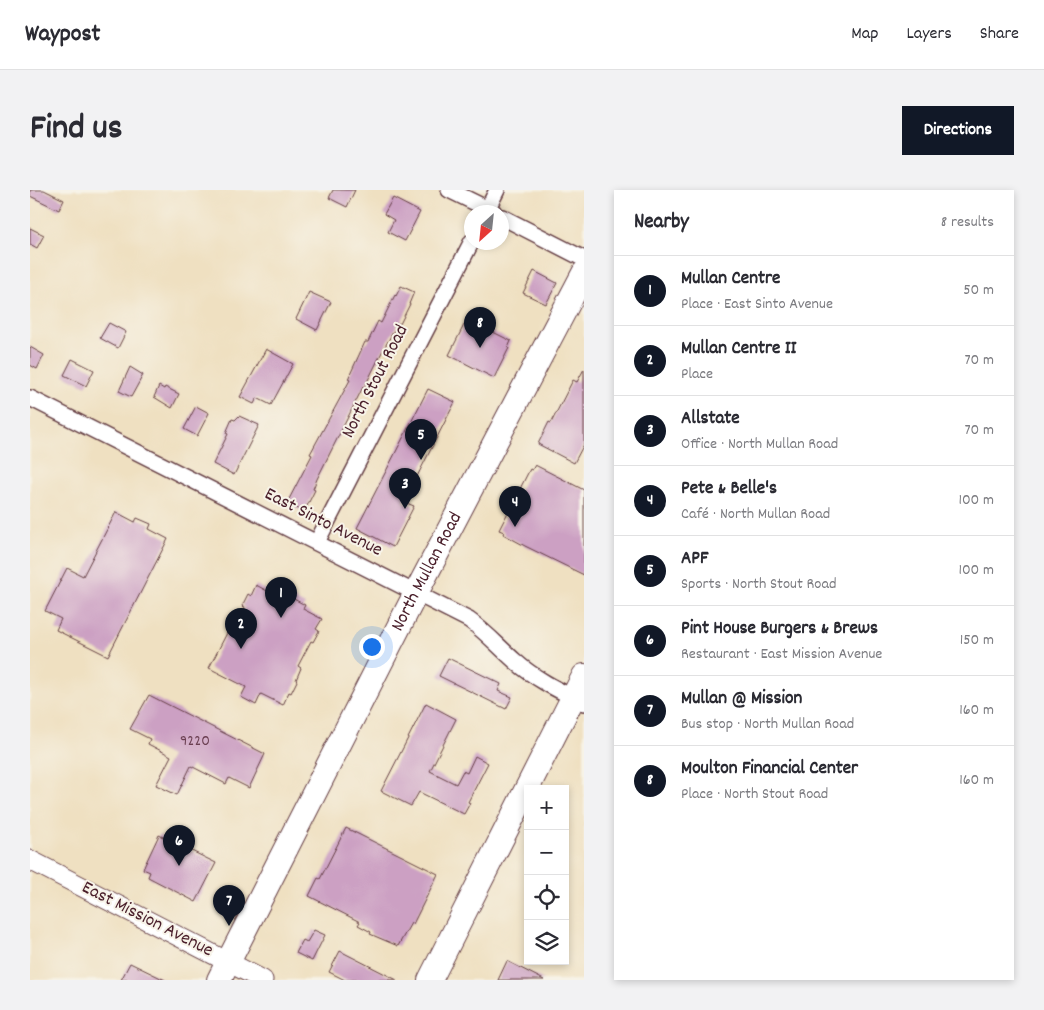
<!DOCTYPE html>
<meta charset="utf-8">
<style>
:root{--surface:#fff;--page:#f2f2f3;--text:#2b2b33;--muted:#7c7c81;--line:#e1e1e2;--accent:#111827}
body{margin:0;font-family:Dekko,sans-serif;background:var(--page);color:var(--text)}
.controls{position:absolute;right:15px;bottom:15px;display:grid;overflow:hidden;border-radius:0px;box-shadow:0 2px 8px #0003}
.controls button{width:45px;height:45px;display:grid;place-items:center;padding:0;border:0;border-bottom:1px solid var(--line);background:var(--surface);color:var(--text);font:25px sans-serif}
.compass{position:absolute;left:434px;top:15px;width:45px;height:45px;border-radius:50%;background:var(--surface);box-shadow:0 2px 8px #0003;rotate:207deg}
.you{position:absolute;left:341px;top:456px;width:18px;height:18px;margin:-12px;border:4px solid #fff;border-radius:50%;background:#1a73e8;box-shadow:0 0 0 8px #1a73e833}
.badge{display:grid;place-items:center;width:32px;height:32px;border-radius:50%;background:var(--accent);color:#fff;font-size:16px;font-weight:700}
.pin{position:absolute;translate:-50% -41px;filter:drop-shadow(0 1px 2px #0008)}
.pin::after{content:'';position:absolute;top:26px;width:18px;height:15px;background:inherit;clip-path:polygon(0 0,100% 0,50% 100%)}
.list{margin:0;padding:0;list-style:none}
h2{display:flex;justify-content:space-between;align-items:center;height:65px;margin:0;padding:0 20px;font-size:21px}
h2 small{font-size:16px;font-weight:400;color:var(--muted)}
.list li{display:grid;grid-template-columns:32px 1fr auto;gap:15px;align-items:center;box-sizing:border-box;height:70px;padding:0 20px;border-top:1px solid var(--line)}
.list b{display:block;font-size:19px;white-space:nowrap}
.list p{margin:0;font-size:16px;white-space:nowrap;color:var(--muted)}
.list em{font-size:16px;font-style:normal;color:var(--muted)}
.icon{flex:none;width:28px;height:28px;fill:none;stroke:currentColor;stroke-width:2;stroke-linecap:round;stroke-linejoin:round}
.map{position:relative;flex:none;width:554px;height:790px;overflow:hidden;border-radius:0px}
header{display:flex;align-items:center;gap:30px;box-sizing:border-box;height:70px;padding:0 25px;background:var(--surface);border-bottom:1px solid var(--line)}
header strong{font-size:24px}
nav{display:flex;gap:28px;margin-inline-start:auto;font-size:18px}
.intro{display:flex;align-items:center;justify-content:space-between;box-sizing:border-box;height:120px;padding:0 30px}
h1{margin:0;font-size:35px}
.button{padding:12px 22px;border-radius:0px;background:var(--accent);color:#fff;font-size:18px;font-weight:700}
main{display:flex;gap:30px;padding:0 30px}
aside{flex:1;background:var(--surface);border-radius:0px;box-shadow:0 2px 8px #0003}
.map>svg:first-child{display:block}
.building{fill:#cca0c3}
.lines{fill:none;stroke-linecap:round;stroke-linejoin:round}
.minor-casing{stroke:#633c42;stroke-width:18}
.tertiary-casing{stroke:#633c42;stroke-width:21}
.primary-casing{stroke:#633c42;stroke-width:26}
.minor{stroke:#fff;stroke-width:15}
.tertiary{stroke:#fff;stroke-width:19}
.primary{stroke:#fff;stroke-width:24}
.labels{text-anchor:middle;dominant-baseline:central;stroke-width:4;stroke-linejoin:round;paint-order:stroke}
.number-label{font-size:16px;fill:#6a3f51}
.street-label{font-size:19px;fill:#4a1f2b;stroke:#f7f3e8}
</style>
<header>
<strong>Waypost</strong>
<nav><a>Map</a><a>Layers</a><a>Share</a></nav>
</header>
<div class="intro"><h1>Find us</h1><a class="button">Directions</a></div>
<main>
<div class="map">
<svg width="554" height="790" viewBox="0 0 554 790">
<rect width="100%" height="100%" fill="#f7f3e8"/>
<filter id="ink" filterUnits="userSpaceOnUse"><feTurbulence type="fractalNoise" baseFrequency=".02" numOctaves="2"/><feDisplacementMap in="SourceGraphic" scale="10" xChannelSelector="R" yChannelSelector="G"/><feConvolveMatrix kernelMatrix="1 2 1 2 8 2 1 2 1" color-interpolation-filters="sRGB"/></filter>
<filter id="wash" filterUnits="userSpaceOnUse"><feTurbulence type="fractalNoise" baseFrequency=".0096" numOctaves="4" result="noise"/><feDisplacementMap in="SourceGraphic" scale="20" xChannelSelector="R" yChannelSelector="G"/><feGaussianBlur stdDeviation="1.12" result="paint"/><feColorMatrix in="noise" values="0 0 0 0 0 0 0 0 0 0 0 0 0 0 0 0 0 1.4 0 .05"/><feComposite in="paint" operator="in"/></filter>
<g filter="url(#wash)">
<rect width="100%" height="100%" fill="#efe0c1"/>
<g id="blocks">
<g class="building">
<path d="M0 0H14L34 10 29 20 0 6Z"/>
<path d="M303 0H325L317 17 299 8Z"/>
<path d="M363 8 390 22 375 51 358 42 364 30 354 24Z"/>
<path d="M0 38 14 45 7 58 0 54Z"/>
<path d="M504 81 527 93 516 114 493 103Z"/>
<path d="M371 96 384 102 379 114H380L370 134 368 133 352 162 334 198 333 197 287 289 283 299 285 300 274 322 257 313 282 265 280 264 320 190 318 189 335 152H338L348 131 351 133 365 105 366 106Z"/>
<path d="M279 102 301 112 287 140 266 129Z"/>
<path d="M437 129 481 151 478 158H479L464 188 419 165Z"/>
<path d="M79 133 96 142 88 158 70 148Z"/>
<path d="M0 157 14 165 7 179 0 175Z"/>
<path d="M236 159 263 174 241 215 227 208 224 214 210 207Z"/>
<path d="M42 169 64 180 56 196 34 185Z"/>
<path d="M100 177 113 185 101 207 89 201Z"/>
<path d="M554 179V254L544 273 508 254 519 232 521 233 543 190 547 192Z"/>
<path d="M129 196 134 199 135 197 149 204 142 218 124 207Z"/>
<path d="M398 199 425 212 374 312 384 316 363 357 327 338Z"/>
<path d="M166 216 179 223 167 246 154 239Z"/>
<path d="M209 226 229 235 204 285 183 274 198 244 196 243 202 229 205 230Z"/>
<path d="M505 275 554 300V385L495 356 473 344 474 342 469 340 500 279 502 280Z"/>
<path d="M86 322 105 332 107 328 121 334 119 339 138 349 78 466 26 440 31 429 15 421 37 378 53 386Z"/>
<path d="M226 395 258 412 260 407 275 415 273 419 292 429 286 439 289 441 283 452 281 451 268 476 271 478 266 490 267 491 261 503 259 502 253 515 231 504 226 515 211 507 216 497 179 478 198 441 202 443 215 417 212 416 218 404 221 406Z"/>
<path d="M418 468 471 494 468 501 482 507 476 519 409 486Z"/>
<path d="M119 505 235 564 219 598 199 588 196 594 161 576 147 605 126 595 141 566 118 554 120 549 100 539Z"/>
<path d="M396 513 426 529 400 581 426 594 433 581 437 583 445 566 458 573 438 612 440 613 434 624 389 602 381 616 351 601Z"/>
<path d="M316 638 408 684 383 734 381 733 368 756 340 744 341 742 328 735 330 732 279 706 288 688 290 689Z"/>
<path d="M129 645 186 673 166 712 118 687 120 682 113 679Z"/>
<path d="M284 740 295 745 282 771 266 763 273 750 277 752Z"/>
<path d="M310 761 367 790H315L299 782Z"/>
<path d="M477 771 514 790H468Z"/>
<path d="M100 773 135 790H91Z"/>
</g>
</g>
</g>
<g filter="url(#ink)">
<use href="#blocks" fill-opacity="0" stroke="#633c42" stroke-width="1"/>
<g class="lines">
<defs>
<g id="minor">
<path d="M419 0 464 22"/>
<path d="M456 22 467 0"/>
<path d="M472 27 554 69"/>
<path d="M0 208 439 430C456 442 469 457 485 471 505 489 530 501 554 513"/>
<path d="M287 352 442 51"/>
</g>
<path id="tertiary" d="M0 670 233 790"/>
<g id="primary">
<path id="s1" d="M189 790 386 403 554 83"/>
<path d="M400 790 554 486"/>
</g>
</defs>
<use href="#minor" class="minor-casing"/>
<use href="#tertiary" class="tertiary-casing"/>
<use href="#primary" class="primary-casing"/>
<use href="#minor" class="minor"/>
<use href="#tertiary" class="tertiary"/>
<use href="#primary" class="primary"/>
</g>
</g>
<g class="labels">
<g class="number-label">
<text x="165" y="551">9220</text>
</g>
<g class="street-label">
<text transform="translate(346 192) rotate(-63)">North Stout Road</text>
<text transform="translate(293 333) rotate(27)">East Sinto Avenue</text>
<text stroke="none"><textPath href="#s1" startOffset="458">North Mullan Road</textPath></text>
<text transform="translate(117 730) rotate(27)">East Mission Avenue</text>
</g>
</g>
</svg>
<div class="controls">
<button>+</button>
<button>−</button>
<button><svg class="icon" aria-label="locate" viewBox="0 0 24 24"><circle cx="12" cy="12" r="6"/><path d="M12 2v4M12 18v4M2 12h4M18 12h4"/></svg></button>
<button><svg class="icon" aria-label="layers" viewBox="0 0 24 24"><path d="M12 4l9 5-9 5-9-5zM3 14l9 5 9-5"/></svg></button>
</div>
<svg class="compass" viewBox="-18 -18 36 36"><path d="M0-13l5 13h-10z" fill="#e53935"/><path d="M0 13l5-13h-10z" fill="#7c7c81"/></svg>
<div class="you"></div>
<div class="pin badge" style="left:251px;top:428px">1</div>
<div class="pin badge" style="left:211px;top:459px">2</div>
<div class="pin badge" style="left:375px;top:319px">3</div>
<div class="pin badge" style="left:485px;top:337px">4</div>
<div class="pin badge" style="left:391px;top:270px">5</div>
<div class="pin badge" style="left:149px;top:676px">6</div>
<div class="pin badge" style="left:199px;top:736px">7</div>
<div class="pin badge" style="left:450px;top:158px">8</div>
</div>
<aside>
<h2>Nearby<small>8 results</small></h2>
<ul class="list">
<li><span class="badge">1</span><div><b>Mullan Centre</b><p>Place · East Sinto Avenue</p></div><em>50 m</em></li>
<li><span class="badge">2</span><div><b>Mullan Centre II</b><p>Place</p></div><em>70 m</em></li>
<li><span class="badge">3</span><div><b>Allstate</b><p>Office · North Mullan Road</p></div><em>70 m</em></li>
<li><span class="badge">4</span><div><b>Pete &amp; Belle's</b><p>Café · North Mullan Road</p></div><em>100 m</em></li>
<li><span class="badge">5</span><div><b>APF</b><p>Sports · North Stout Road</p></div><em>100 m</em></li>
<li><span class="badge">6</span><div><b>Pint House Burgers &amp; Brews</b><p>Restaurant · East Mission Avenue</p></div><em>150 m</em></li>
<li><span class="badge">7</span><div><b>Mullan @ Mission</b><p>Bus stop · North Mullan Road</p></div><em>160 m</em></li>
<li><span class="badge">8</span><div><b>Moulton Financial Center</b><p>Place · North Stout Road</p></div><em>160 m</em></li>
</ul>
</aside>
</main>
